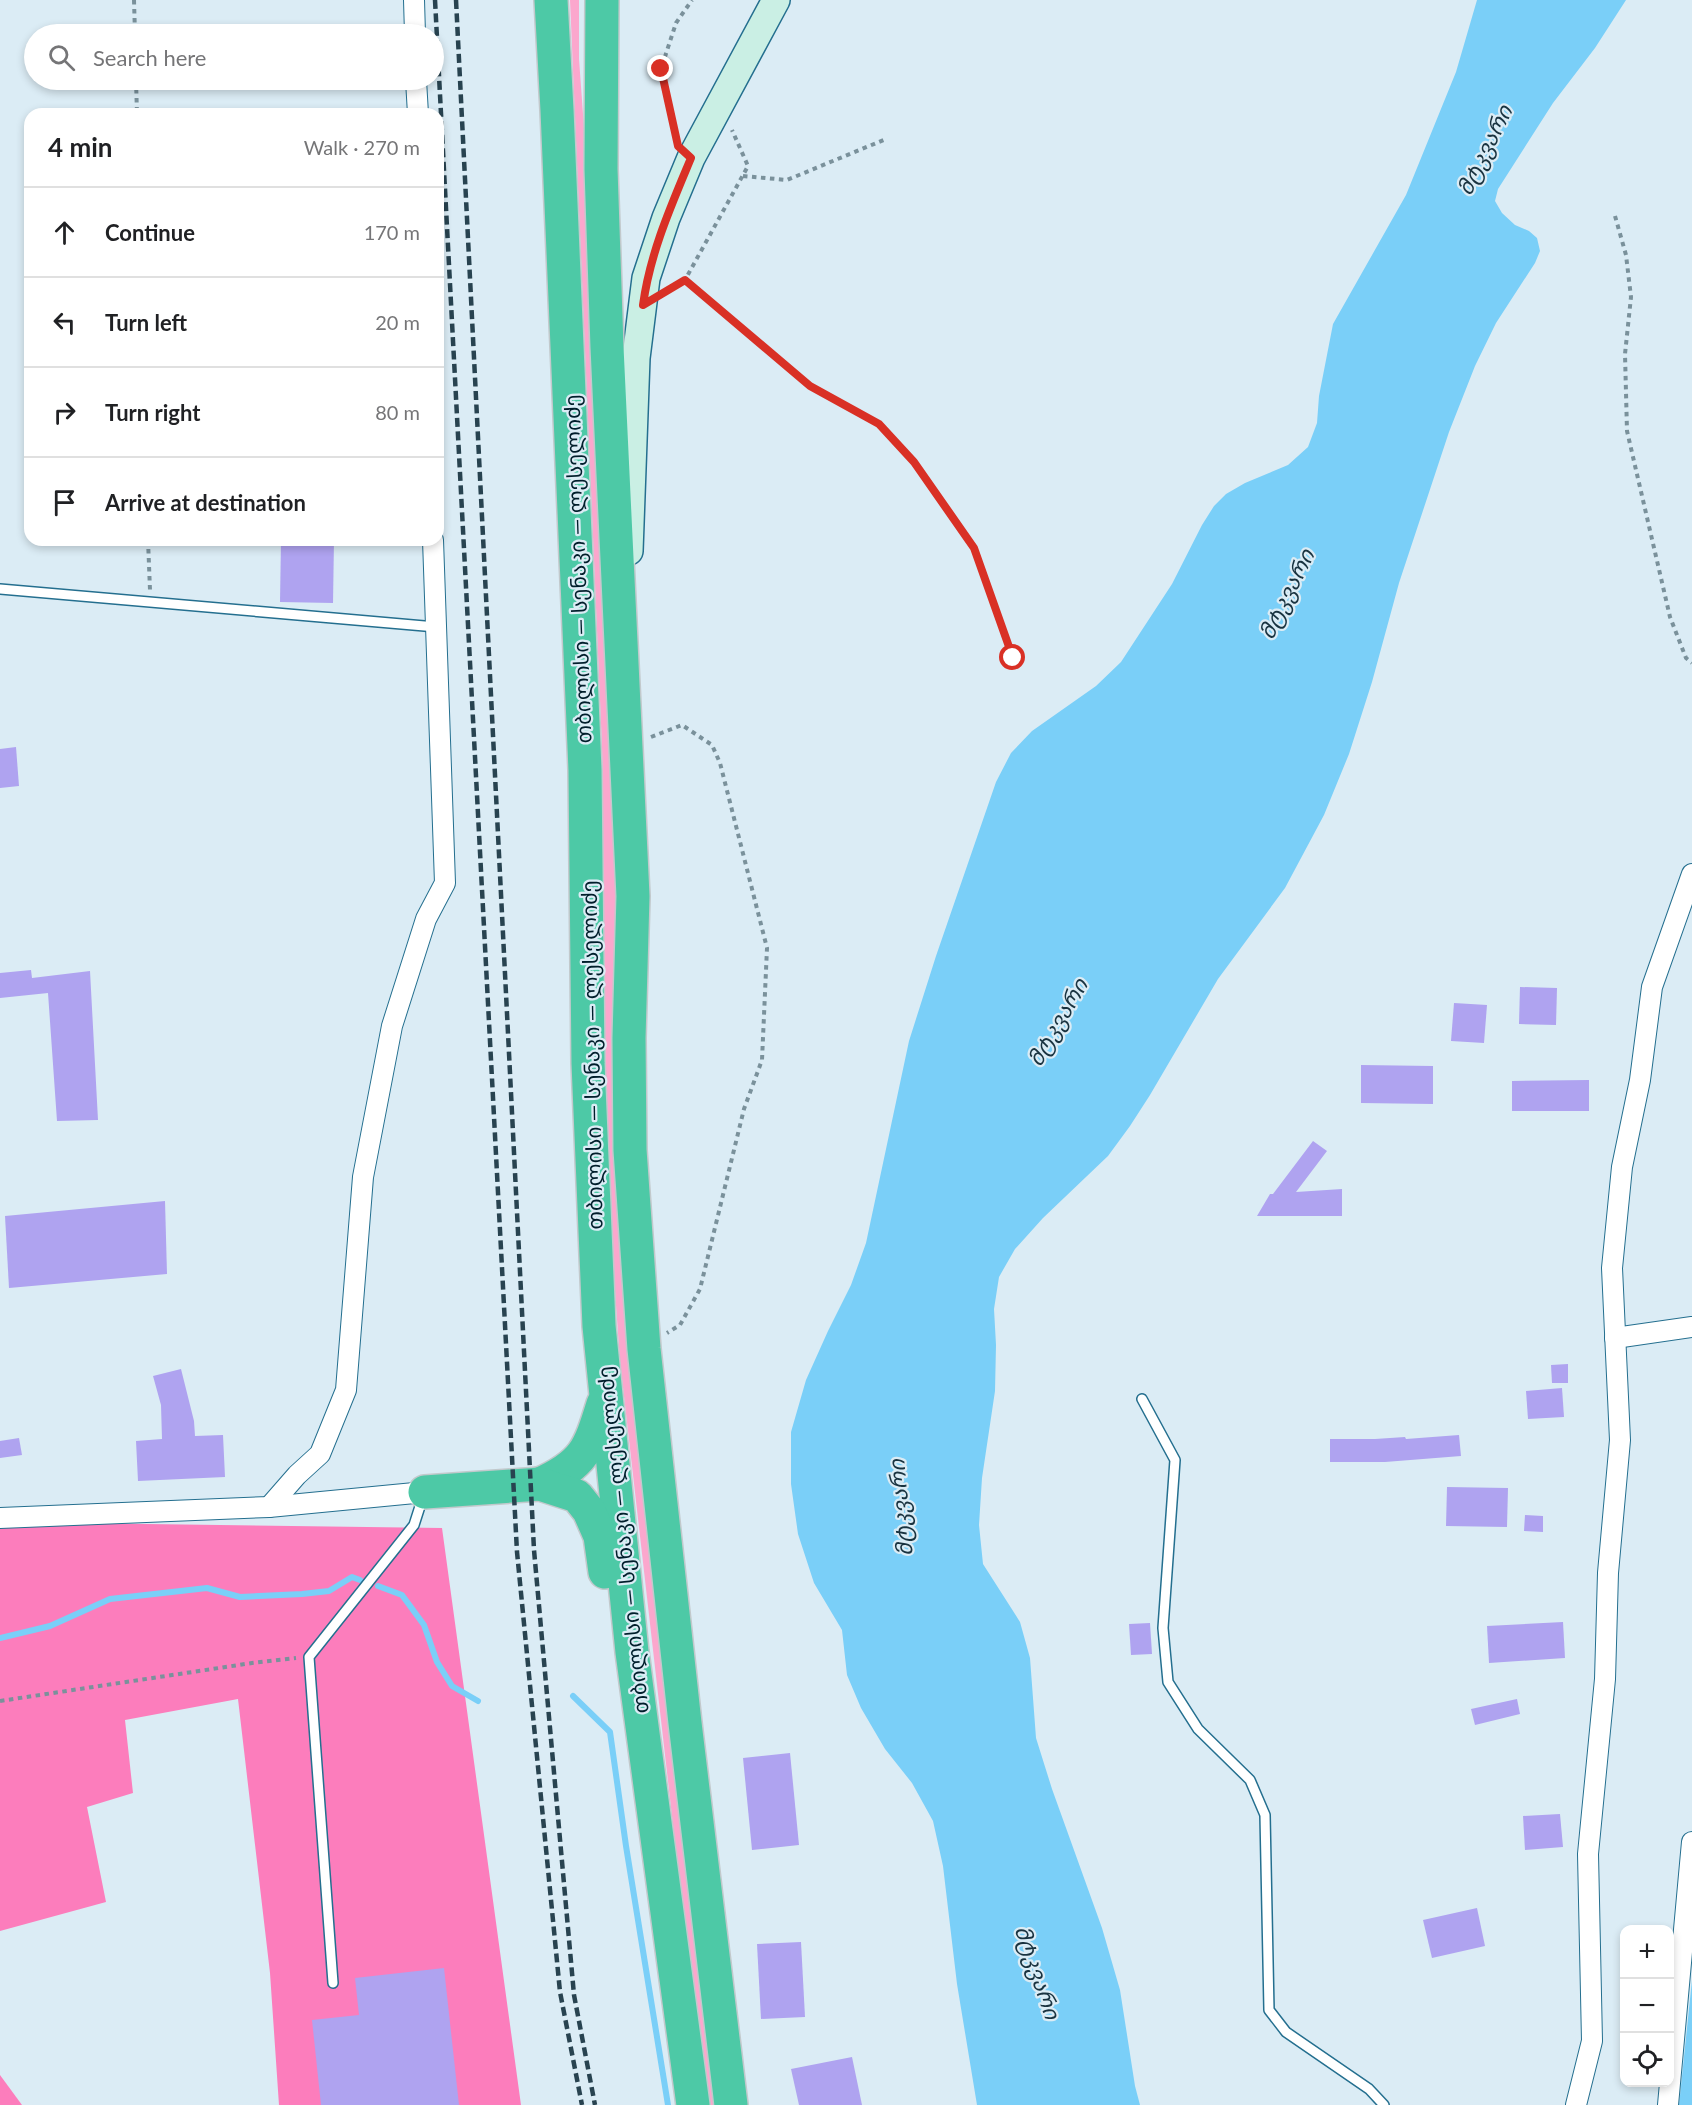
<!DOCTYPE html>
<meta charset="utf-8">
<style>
:root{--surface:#fff;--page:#f2f2f2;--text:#202124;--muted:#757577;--line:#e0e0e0}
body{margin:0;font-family:Lato,"Noto Sans Georgian",sans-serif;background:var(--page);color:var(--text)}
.controls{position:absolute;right:18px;bottom:18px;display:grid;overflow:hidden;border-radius:12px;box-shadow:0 3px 9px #0003}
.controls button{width:54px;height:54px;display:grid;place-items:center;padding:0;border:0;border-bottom:2px solid var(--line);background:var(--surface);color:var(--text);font:30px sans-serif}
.stop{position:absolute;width:18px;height:18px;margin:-14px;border:4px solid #d93025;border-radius:50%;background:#fff}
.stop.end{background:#d93025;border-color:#fff;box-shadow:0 2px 6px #0008}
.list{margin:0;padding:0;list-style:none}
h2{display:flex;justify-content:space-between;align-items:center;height:78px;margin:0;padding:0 24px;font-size:26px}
h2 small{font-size:20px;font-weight:400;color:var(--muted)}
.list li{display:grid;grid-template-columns:39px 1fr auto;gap:18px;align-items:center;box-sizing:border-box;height:90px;padding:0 24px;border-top:2px solid var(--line)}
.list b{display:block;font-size:22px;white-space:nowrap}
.list em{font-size:20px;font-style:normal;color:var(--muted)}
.icon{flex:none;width:33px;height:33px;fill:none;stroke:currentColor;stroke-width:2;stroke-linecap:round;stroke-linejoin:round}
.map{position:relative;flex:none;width:1692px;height:2105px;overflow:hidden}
.search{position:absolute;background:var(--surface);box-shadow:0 3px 9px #0003;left:24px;top:24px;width:420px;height:66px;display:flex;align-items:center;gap:15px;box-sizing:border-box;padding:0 21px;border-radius:33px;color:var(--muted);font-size:22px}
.panel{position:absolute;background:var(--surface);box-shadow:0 3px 9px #0003;left:24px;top:108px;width:420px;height:438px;border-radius:18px}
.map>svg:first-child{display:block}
.green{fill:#fba7cd}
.forest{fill:#fc7dbc}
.water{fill:#7acff8}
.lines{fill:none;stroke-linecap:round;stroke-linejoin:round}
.stream{stroke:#7acff8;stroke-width:6}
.building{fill:#afa3f0}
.lane-casing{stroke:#246f8f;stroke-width:12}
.street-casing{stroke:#246f8f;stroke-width:22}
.secondary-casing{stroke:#246f8f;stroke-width:30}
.highway-casing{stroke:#c2c9cc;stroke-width:36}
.path{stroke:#7a919b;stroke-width:4;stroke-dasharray:4.5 4.5;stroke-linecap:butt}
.lane{stroke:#fff;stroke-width:9}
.street{stroke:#fff;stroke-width:20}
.secondary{stroke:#caefe4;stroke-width:27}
.highway{stroke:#4dc9a6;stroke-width:33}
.rail{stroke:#284350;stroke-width:4.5;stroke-dasharray:9 4.5;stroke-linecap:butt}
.route{stroke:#d93025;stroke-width:8}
.labels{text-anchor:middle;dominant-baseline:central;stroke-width:4.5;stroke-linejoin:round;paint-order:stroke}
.street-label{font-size:21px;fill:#001e2b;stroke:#dbecf5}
.water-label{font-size:22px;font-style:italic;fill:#193340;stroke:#dbecf5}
</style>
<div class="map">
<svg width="1692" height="2105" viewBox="0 0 1692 2105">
<rect width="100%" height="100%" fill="#dbecf5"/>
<path class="green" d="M570 0H579V59L591 224 623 847 618 1089 719 2105H705L620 1361 609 1208 601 1014 600 849 603 790 602 747Z"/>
<g class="forest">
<path d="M0 1522 442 1528 521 2105H279L270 1973 238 1699 125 1720 133 1793 87 1807 106 1902 0 1931Z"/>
<path d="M0 2075 22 2105H0Z"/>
</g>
<g class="water">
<path d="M1477 0H1626L1595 48 1553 103 1498 189 1495 201 1502 213 1515 225 1529 231 1537 238 1540 251 1535 263 1496 323 1475 366 1449 432 1399 583 1372 682 1349 754 1324 815 1285 888 1218 979 1150 1095 1130 1126 1108 1156 1043 1218 1015 1249 999 1277 994 1309 996 1345 995 1391 982 1478 979 1525 983 1564 1020 1622 1030 1658 1036 1738 1052 1789 1102 1928 1120 1990 1135 2086 1140 2105H977L957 1984 943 1866 933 1821 912 1783 885 1749 861 1708 847 1675 842 1630 814 1583 798 1534 791 1484V1432L806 1380 828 1331 851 1285 866 1243 909 1041 936 956 996 782 1011 753 1032 731 1096 686 1121 662 1172 584 1202 525 1214 506 1226 494 1245 483 1288 465 1308 447 1317 423 1319 396 1333 324 1406 195 1456 72Z"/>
<path d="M1692 1980V2105H1679Z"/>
</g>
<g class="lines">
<g class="stream">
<path d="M378 1586 402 1595 424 1625 437 1662 452 1686 478 1701"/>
<path d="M0 1638 50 1626 110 1599 207 1588 240 1597 302 1594 329 1591 352 1577 360 1580"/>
<path d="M573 1696 610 1732 626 1846 668 2105"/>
</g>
</g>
<g class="building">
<path d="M281 540H334L333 603 280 602Z"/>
<path d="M16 747 19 786 0 788V749Z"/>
<path d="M31 970 32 978 90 971 98 1120 57 1121 48 993 0 998V973Z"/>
<path d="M1520 987 1557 988 1556 1025 1519 1024Z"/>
<path d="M1454 1003 1487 1005 1484 1043 1451 1041Z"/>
<path d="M1361 1065 1433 1066V1104L1361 1103Z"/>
<path d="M1589 1080V1111H1512V1081Z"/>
<path d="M1313 1141 1327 1151 1296 1192 1342 1189V1216H1257L1270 1194H1273Z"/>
<path d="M165 1201 167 1274 9 1288 5 1216Z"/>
<path d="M1568 1364V1383H1552L1551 1365Z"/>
<path d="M181 1369 194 1421 195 1436 223 1435 225 1477 138 1481 136 1441 162 1439 161 1405 153 1376Z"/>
<path d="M1562 1388 1564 1417 1528 1419 1526 1391Z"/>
<path d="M1459 1435 1461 1456 1385 1462H1330V1439H1375L1405 1437 1406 1439Z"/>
<path d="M19 1438 22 1455 0 1458V1441Z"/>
<path d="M1447 1487 1508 1488 1507 1527 1446 1526Z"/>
<path d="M1525 1515 1543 1516V1532L1524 1531Z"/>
<path d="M1563 1622 1565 1658 1489 1663 1487 1626Z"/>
<path d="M1150 1623 1152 1654 1131 1655 1129 1624Z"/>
<path d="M1517 1699 1520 1714 1475 1725 1471 1709Z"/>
<path d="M790 1753 799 1845 752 1850 743 1758Z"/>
<path d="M1560 1814 1563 1847 1525 1850 1523 1816Z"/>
<path d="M1477 1908 1485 1946 1432 1958 1423 1920Z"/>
<path d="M801 1942 805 2017 761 2019 757 1944Z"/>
<path d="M444 1968 459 2105H321L312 2020 359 2015 355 1978Z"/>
<path d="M852 2057 862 2105H799L791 2069Z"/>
</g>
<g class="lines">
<defs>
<g id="lane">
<path d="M0 589 436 627"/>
<path d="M1142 1399 1175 1460 1163 1628 1168 1682 1198 1729 1250 1780 1265 1815 1269 2010 1286 2032 1369 2089 1384 2105"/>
<path d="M333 1983 309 1657 414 1525 423 1497"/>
</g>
<g id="street">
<path d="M414 0 415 34"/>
<path d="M416 80 418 114"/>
<path d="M1615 1338 1692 1327"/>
<path d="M269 1507 297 1475 320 1454 346 1390 363 1177 392 1026 426 919 445 883 433 540"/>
<path d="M0 1518 269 1507 425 1492"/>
<path d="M1576 2105 1592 2041 1588 1854 1605 1679 1608 1573 1620 1440 1612 1268 1622 1167 1640 1080 1652 987 1692 874"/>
<path d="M1668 2105 1692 1842"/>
</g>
<path id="secondary" d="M629 551 636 358 646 278 666 218 691 158 776 0"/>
<g id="highway">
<path d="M551 0 557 110 585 770 588 1063 599 1326 632 1652 693 2105"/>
<path d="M602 0 601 169 607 347 633 896 629 1038 630 1150 644 1349 685 1723 731 2105"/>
<path d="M540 1484C584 1464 589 1450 603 1404"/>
<path d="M425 1492 540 1484 577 1496 589 1511 600 1536 605 1572"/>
</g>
</defs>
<use href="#lane" class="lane-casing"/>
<use href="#street" class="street-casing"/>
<use href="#secondary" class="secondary-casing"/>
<use href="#highway" class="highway-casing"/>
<g class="path">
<path d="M134 0 135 34"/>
<path d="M136 80 137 114"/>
<path d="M676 136 661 69 676 23 692 0"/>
<path d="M743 176 787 180 886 139"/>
<path d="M1615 216 1626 255 1631 297 1625 354 1627 431 1670 617 1686 658 1692 663"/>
<path d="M685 280 810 385 879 424 914 462 974 548 1013 658"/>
<path d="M667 291 685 280 748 166 732 130"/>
<path d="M148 540 150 590"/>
<path d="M651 737 682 725 712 745 720 763 767 948 762 1060 744 1109 700 1289 680 1325 667 1333"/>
<path d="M0 1701 252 1663 296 1658"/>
</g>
<use href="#lane" class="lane"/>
<use href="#street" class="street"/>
<use href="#secondary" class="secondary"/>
<use href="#highway" class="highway"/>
<g class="rail">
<path d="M435 0 517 1552 560 1992 582 2105"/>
<path d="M456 0 534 1550 574 1995 595 2105"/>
</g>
</g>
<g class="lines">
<path class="route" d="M661 69 678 146 691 158C671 206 650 253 643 305L685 280 810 386 879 424 914 462 974 548 1013 658"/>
</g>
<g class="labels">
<g class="street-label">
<text transform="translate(577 569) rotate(-92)">თბილისი — სენაკი — ლესელიძე</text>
<text transform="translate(591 1055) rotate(-91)">თბილისი — სენაკი — ლესელიძე</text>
<text transform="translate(622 1540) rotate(-96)">თბილისი — სენაკი — ლესელიძე</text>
</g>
<g class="water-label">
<text transform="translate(1484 150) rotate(-64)">მტკვარი</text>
<text transform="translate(1286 594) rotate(-64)">მტკვარი</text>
<text transform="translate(1057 1022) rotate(-60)">მტკვარი</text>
<text transform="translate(900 1508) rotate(-95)">მტკვარი</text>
<text transform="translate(1038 1972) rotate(71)">მტკვარი</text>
</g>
</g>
</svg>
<div class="controls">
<button>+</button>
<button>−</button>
<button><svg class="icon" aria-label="locate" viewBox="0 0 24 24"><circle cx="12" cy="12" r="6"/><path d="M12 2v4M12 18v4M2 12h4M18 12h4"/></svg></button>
</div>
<div class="stop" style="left:1013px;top:658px"></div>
<div class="stop end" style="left:661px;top:69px"></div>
<div class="search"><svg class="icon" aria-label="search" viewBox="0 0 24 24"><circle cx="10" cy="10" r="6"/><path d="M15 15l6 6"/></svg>Search here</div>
<section class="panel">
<h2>4 min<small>Walk · 270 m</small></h2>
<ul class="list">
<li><svg class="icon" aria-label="ahead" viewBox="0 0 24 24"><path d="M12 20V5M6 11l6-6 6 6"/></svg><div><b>Continue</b></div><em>170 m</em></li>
<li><svg class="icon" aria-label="left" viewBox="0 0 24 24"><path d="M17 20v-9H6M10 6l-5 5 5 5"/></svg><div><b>Turn left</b></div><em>20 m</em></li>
<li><svg class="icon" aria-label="right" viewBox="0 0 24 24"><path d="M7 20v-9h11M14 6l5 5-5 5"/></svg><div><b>Turn right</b></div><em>80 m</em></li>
<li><svg class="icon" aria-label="arrive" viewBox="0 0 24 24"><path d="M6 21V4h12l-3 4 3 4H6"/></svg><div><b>Arrive at destination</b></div></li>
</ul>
</section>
</div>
